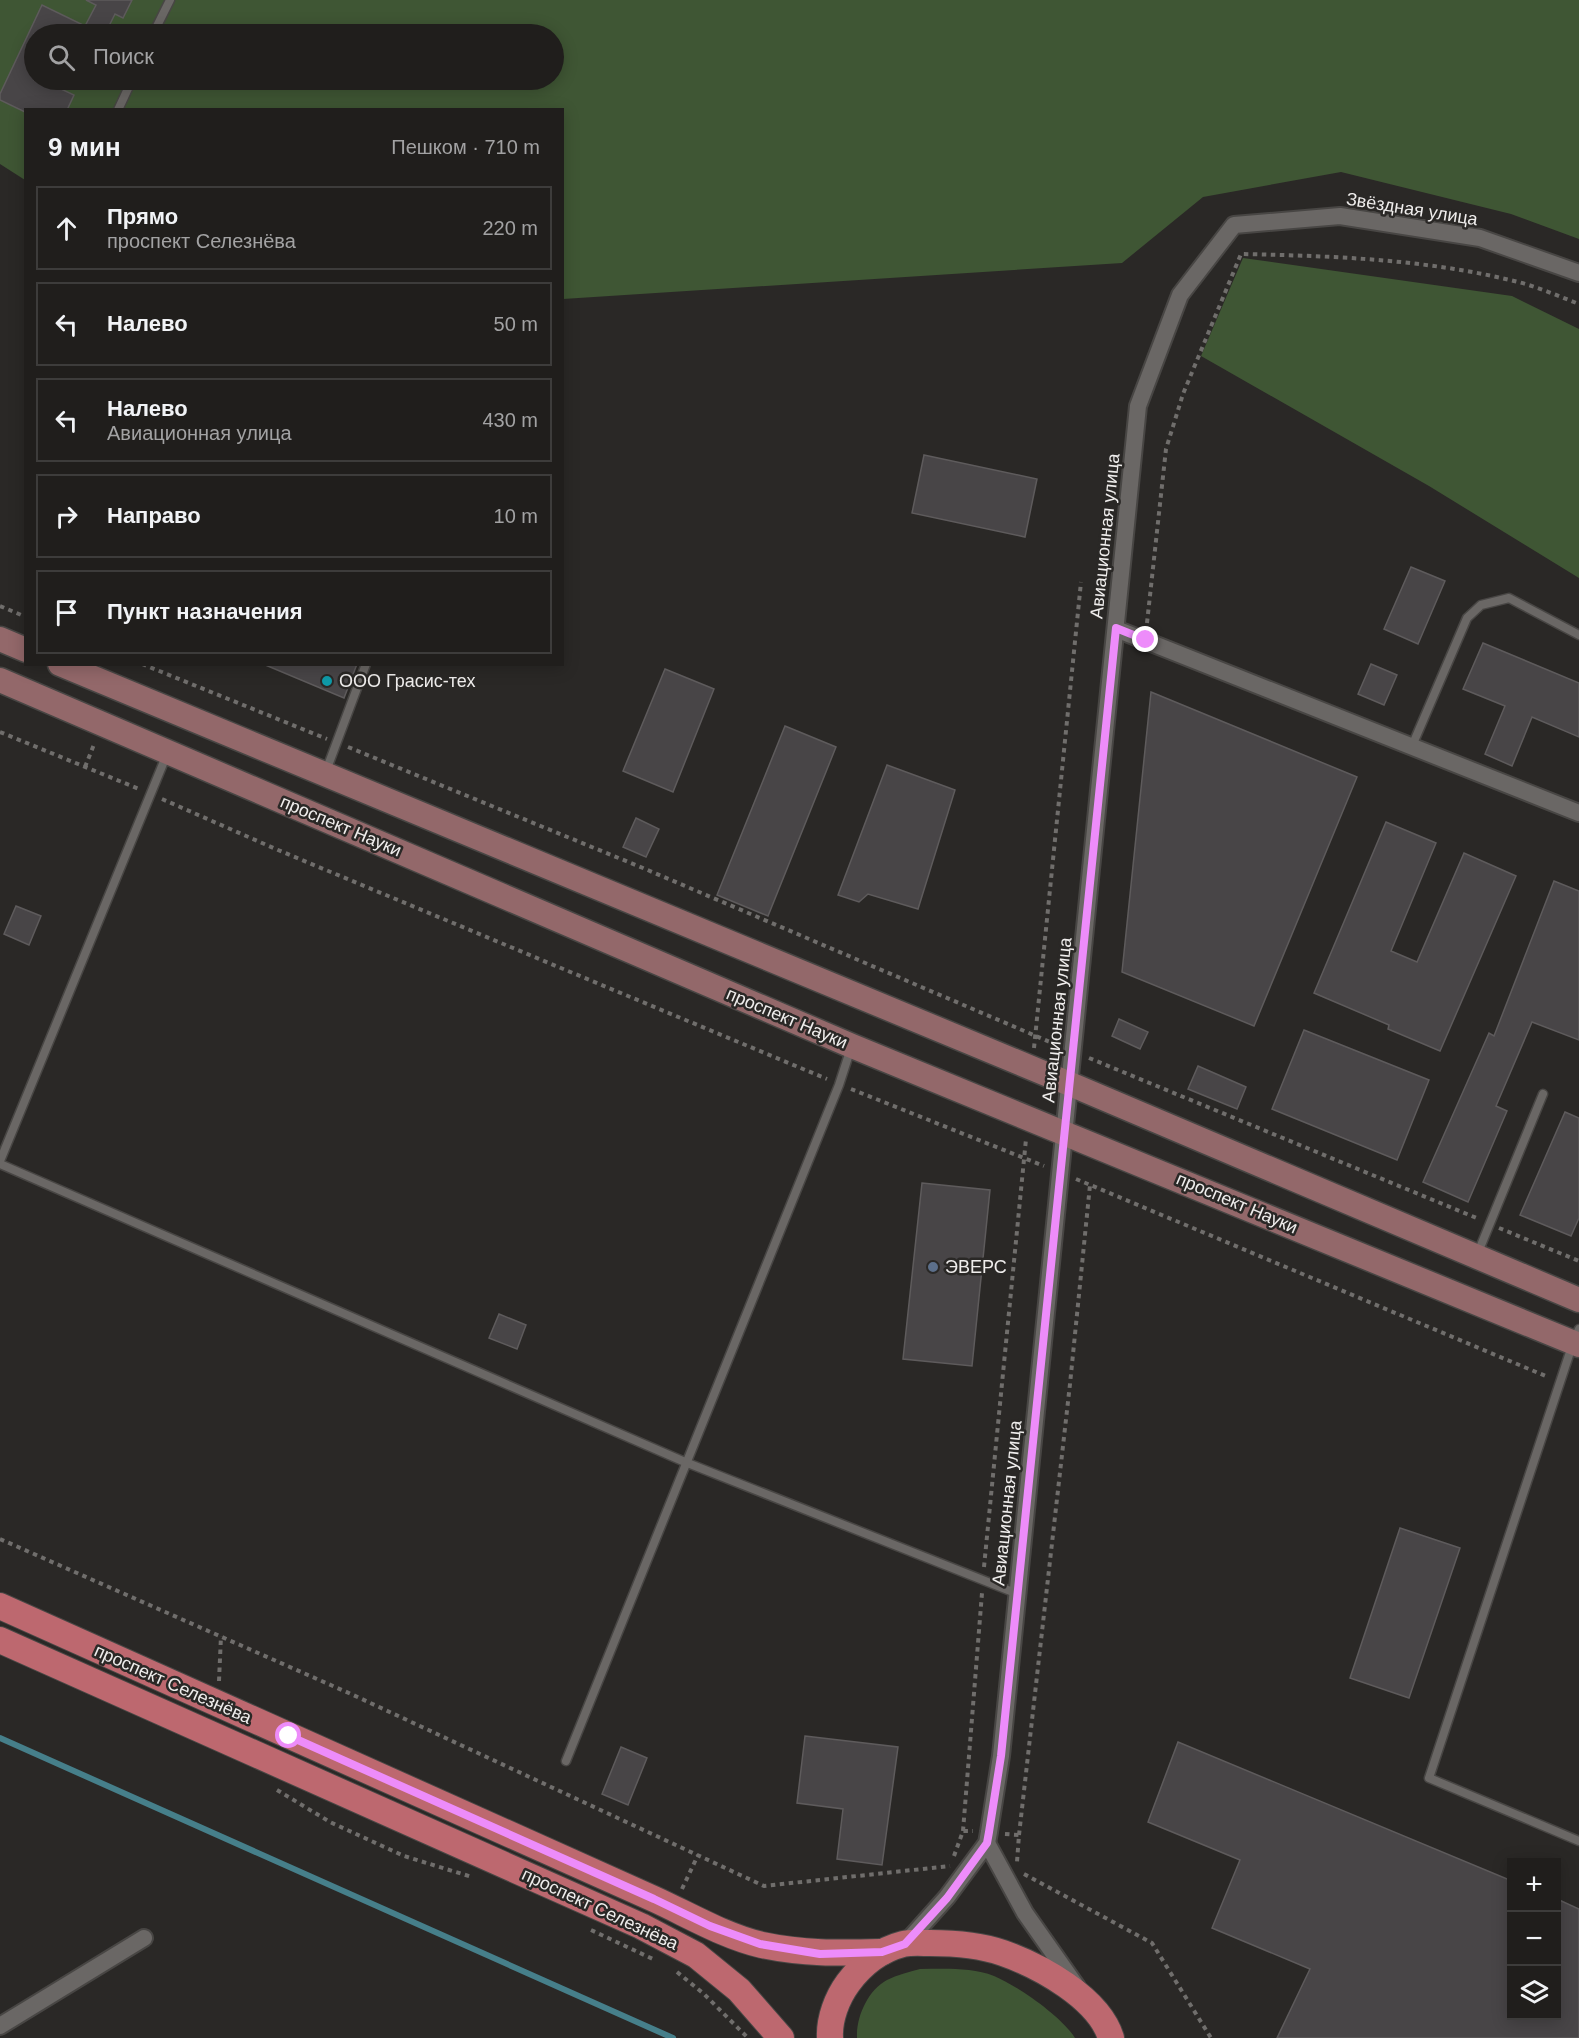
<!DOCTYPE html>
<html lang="ru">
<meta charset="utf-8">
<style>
:root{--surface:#201e1c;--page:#2d2b29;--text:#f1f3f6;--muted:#a2a2a3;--line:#3d3c3b}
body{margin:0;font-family:Helvetica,sans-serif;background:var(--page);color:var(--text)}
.controls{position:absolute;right:18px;bottom:18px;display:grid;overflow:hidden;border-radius:0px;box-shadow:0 3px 15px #0003}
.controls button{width:54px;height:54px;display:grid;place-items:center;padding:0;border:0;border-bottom:2px solid var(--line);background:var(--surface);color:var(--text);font:30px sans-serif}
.stop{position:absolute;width:18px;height:18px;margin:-14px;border:4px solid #ed8cfa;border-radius:50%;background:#fff}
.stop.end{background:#ed8cfa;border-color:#fff;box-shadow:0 2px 6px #0008}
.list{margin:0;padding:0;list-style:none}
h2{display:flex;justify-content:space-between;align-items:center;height:78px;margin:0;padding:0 24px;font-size:26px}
h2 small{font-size:20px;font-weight:400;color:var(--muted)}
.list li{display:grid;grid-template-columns:39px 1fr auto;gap:18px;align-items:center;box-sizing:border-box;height:84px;margin:0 12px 12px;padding:0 12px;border:2px solid var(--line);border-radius:0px}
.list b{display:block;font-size:22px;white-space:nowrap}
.list p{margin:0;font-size:20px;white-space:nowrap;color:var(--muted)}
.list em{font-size:20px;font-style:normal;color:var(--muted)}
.icon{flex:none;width:33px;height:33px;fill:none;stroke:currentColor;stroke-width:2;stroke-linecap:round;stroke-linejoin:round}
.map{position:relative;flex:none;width:1579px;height:2038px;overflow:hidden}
.search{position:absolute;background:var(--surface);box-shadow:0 3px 15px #0003;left:24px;top:24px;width:540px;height:66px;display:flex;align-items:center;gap:15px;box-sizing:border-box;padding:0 21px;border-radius:33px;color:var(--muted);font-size:22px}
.panel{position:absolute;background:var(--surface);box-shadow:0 3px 15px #0003;left:24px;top:108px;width:540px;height:558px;border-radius:0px}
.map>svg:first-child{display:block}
.green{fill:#3f5634;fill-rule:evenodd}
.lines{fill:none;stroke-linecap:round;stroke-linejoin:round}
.stream{stroke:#467f8a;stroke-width:6}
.building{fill:#484547;stroke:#5e5b5c;stroke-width:1.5}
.lane-casing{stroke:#484644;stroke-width:11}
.street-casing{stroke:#484644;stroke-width:20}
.secondary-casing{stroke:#484644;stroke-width:27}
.primary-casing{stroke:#484644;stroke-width:28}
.path{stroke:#706e6c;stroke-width:4;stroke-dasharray:4.5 4.5;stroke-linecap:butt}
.lane{stroke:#6a6765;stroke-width:8}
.street{stroke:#6a6765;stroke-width:16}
.secondary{stroke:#93686a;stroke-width:24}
.primary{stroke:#bd686f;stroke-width:26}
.route{stroke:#ed8cfa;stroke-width:8}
.culture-dot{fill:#0f9aa8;stroke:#2a2826;stroke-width:2}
.service-dot{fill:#5c6f8a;stroke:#2a2826;stroke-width:2}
.labels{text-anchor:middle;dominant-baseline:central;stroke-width:5;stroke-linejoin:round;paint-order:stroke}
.street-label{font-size:18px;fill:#efedec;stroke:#2a2826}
.poi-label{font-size:18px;fill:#efedec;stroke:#2a2826;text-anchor:start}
</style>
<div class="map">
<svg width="1579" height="2038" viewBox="0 0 1579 2038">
<rect width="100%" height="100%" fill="#2a2826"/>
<g class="green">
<path d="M0 0H1579V239L1511 214 1341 172 1203 197 1122 263 563 299 562 110H26L25 180 0 164ZM34 34H554V80H34Z"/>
<path d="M1243 258 1512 296 1579 329V578L1429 486 1201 356Z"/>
<path d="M920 1969C944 1969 971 1967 994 1976 1018 1986 1062 2017 1075 2038H857C856 2017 868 1990 887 1980 897 1975 909 1972 920 1969Z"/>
</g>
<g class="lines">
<path class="stream" d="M0 1738 673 2038"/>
</g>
<g class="building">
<path d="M86 0H132L123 18 115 14 105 34H34V80H42L74 95 67 110H26L25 112 0 100V94L42 5 85 26 96 5Z"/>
<path d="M924 455 1037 479 1025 537 912 513Z"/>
<path d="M1411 567 1445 581 1418 644 1384 629Z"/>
<path d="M1483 643 1579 683V737L1532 717 1512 766 1485 754 1505 706 1463 689Z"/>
<path d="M263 664H357L344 698Z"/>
<path d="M1371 664 1397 675 1384 705 1358 694Z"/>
<path d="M665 669 714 689 673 792 623 771Z"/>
<path d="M1151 692 1357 777 1254 1026 1122 972Z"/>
<path d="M785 726 836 747 768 916 717 895Z"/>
<path d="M887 765 955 790 918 909 868 894 859 902 838 895Z"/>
<path d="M636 818 659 829 646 857 623 847Z"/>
<path d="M1386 822 1436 843 1391 951 1417 962 1464 853 1516 876 1440 1051 1388 1029 1389 1025 1314 993Z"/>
<path d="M1554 881 1579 891V1040L1532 1022 1496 1106 1507 1111 1468 1202 1423 1182 1489 1033 1494 1036Z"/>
<path d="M16 906 41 916 29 945 4 934Z"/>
<path d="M1119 1019 1148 1032 1140 1049 1112 1036Z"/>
<path d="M1304 1030 1429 1080 1397 1160 1272 1109Z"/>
<path d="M1198 1066 1246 1087 1237 1109 1188 1089Z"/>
<path d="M1565 1112 1579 1118V1218L1571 1236 1520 1215Z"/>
<path d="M922 1183 990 1190 972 1366 903 1359Z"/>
<path d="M499 1314 526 1325 517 1349 489 1338Z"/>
<path d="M1400 1528 1460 1548 1409 1698 1350 1678Z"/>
<path d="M805 1736 898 1747 882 1865 837 1859 843 1809 797 1803Z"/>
<path d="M1178 1742 1512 1881V2016H1557V1899L1579 1909V2038H1277L1310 1969 1212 1928 1240 1860 1148 1822Z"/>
<path d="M621 1747 647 1758 628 1805 602 1794Z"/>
</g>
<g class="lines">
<defs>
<g id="lane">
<path d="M153 34 170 0"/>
<path d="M118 110 132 80"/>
<path d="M1412 746 1467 618 1481 605 1509 598 1579 635"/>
<path d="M326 771 366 664"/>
<path d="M0 1161 167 754"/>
<path d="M0 1164 685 1462 1018 1594"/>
<path d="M1477 1255 1543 1094"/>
<path d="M1579 1329 1573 1343 1429 1778 1579 1841"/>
<path d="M566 1761 839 1085 851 1048"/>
</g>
<g id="street">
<path d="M1116 629 1579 813"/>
<path d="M987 1843 1025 1913 1077 1987"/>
<path d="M905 1944 947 1897 987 1843 989 1832 1001 1756 1138 406 1180 295 1234 225 1340 216 1480 238 1579 273"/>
<path d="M0 2026 144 1938"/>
</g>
<g id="secondary">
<path d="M0 639 26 650"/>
<path d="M60 664 1070 1084 1579 1300"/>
<path d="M0 680 852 1046 1579 1345"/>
</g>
<g id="primary">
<path d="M0 1606 654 1899C689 1915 724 1936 762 1945 804 1954 840 1953 882 1952"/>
<path d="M0 1640 641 1926 696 1955 739 1990 781 2038"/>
<path d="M830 2038C829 2019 837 1998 848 1983 862 1964 880 1950 903 1944 911 1942 922 1943 930 1943 954 1943 980 1945 1003 1953 1040 1966 1099 1998 1111 2038"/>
</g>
</defs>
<use href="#lane" class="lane-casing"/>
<use href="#street" class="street-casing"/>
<use href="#secondary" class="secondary-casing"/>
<use href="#primary" class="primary-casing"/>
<g class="path">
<path d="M0 606 26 617"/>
<path d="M1147 623 1166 449 1183 394 1241 254C1332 256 1425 259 1514 281 1536 286 1558 296 1579 304"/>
<path d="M142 664 327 739"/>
<path d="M0 732 139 789"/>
<path d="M348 747 643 868 1057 1045"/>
<path d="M85 767 95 742"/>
<path d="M162 799 278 850 827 1079"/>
<path d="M1034 1048 1081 582"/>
<path d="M1089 1058 1479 1219"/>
<path d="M851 1089 1044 1166"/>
<path d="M1076 1179 1548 1377"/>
<path d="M1499 1228 1579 1261"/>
<path d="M0 1539 351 1694 764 1886 950 1866"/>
<path d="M984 1567 1026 1139"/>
<path d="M219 1681 221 1636"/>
<path d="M277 1790 330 1822 404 1856 472 1877"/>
<path d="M963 1831 982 1593"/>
<path d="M1005 1834 1019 1835 1017 1862"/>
<path d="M1019 1835 1070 1384 1090 1185"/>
<path d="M954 1856 963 1831H973"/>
<path d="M1024 1874 1152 1943 1211 2038"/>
<path d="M682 1889 698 1855"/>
<path d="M591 1930 655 1960"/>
<path d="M677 1972 704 1994 748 2038"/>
</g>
<use href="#lane" class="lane"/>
<use href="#street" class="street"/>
<use href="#secondary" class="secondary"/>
<use href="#primary" class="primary"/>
</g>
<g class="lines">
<path class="route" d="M289 1736 654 1899 710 1926 760 1944 820 1954 882 1952 905 1944 947 1898 987 1843 989 1832 1001 1756 1116 628 1146 640"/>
</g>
<circle class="culture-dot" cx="327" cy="681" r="6"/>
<circle class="service-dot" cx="933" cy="1267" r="6"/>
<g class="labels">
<g class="street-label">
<text transform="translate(1412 209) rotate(9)">Звёздная улица</text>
<text transform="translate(1105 536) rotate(-84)">Авиационная улица</text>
<text transform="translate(341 826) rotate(23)">проспект Науки</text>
<text transform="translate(787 1018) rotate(23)">проспект Науки</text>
<text transform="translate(1057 1020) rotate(-84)">Авиационная улица</text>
<text transform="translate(1237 1203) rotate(23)">проспект Науки</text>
<text transform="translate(1007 1503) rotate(-84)">Авиационная улица</text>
<text transform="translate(173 1684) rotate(24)">проспект Селезнёва</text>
<text transform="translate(600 1909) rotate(25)">проспект Селезнёва</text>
</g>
<g class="poi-label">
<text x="339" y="681">ООО Грасис-тех</text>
<text x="945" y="1267">ЭВЕРС</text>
</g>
</g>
</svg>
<div class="controls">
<button>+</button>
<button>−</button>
<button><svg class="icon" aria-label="layers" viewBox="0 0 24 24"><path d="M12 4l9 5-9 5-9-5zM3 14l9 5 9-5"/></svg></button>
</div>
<div class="stop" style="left:289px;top:1736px"></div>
<div class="stop end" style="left:1146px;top:640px"></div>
<div class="search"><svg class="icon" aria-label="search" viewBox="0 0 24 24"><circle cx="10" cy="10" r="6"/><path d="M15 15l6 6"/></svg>Поиск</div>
<section class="panel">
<h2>9 мин<small>Пешком · 710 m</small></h2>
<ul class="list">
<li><svg class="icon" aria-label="ahead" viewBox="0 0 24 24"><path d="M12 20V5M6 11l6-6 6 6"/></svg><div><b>Прямо</b><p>проспект Селезнёва</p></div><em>220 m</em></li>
<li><svg class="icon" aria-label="left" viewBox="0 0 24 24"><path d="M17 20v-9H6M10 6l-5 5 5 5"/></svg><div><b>Налево</b></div><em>50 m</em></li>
<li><svg class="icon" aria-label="left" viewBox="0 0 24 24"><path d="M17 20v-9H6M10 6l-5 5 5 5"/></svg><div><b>Налево</b><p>Авиационная улица</p></div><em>430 m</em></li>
<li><svg class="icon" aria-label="right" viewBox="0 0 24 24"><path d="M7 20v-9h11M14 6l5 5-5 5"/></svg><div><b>Направо</b></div><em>10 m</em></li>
<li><svg class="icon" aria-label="arrive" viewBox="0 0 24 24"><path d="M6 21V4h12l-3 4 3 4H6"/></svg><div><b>Пункт назначения</b></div></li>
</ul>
</section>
</div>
